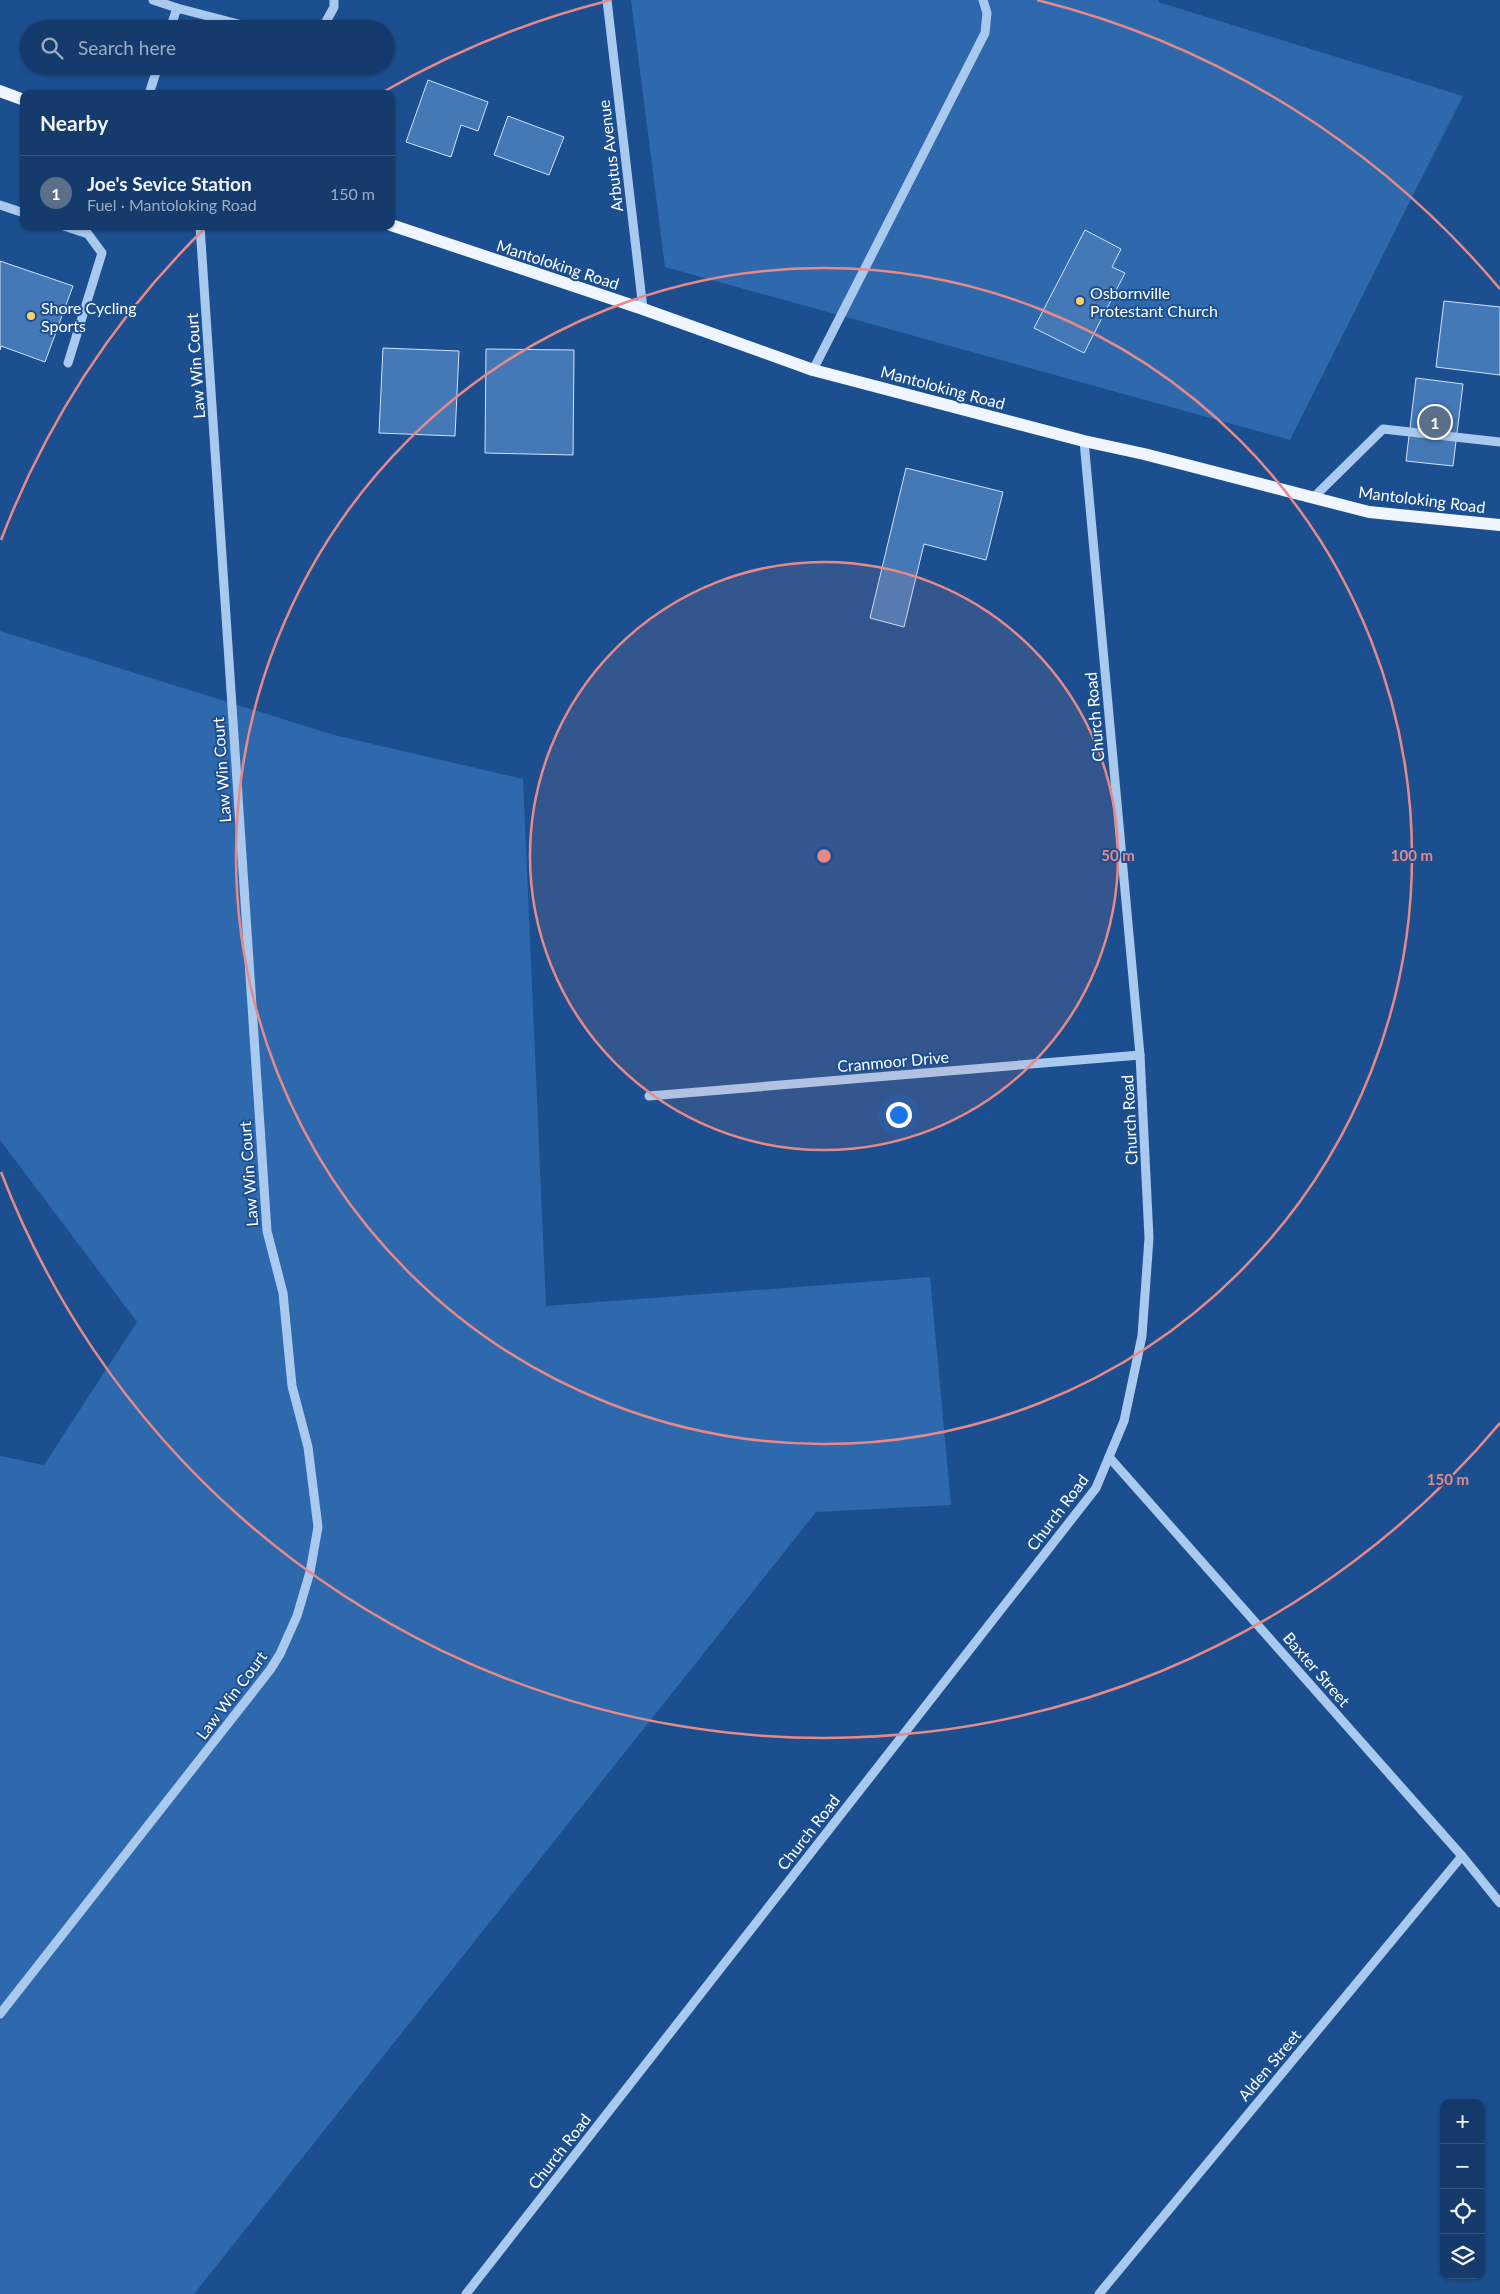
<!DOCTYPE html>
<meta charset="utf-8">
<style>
:root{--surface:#143b6b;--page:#214673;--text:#f1f3f6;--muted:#9dadc1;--line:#33557e;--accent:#ffd166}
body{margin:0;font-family:Lato,sans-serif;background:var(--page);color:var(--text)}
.controls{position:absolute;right:15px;bottom:15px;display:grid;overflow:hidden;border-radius:10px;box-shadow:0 1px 4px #0004}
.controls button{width:45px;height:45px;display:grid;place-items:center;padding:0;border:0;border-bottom:1px solid var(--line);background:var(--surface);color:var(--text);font:25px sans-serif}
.you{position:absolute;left:898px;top:1114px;width:18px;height:18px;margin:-12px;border:4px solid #fff;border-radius:50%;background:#1a73e8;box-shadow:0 0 0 8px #1a73e833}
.badge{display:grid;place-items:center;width:32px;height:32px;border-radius:50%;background:var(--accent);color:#fff;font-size:16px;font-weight:700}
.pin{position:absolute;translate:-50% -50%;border:2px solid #fff;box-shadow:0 1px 5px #0006}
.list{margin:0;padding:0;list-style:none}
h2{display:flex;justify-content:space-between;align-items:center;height:65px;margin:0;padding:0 20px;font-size:21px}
h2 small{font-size:16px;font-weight:400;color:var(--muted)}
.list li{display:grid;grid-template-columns:32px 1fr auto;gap:15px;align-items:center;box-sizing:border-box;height:75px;padding:0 20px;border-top:1px solid var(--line)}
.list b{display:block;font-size:19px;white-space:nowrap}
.list p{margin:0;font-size:16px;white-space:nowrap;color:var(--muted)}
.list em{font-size:16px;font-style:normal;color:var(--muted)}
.icon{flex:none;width:28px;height:28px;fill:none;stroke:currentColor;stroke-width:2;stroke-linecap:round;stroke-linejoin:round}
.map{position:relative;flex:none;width:1500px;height:2294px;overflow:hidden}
.search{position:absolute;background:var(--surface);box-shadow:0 1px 4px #0004;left:20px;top:20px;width:375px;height:55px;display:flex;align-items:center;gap:12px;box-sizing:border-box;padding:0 18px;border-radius:28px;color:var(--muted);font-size:19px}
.panel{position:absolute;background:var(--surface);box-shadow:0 1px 4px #0004;left:20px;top:90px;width:375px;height:140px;border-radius:10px}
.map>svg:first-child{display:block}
.green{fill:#2e69ad}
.building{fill:#4478b7;stroke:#cfe3fa}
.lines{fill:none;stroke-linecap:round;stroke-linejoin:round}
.minor{stroke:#a9c9ee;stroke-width:9}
.major{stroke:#f0f6ff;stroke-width:12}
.ring{fill:none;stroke:#e88989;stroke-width:2.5}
.poi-dot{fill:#ffd166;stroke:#1b4f8f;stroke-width:2}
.labels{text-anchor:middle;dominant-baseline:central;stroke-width:4;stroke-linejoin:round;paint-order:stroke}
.street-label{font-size:16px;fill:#fff;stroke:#1b4f8f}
.poi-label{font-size:16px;fill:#fff;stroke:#1b4f8f;text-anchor:start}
.centre{fill:#e88989;stroke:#1b4f8f;stroke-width:2.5}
.ring-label{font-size:15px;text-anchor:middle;font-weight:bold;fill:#e88989;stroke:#1b4f8f;stroke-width:4;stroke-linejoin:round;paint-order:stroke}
</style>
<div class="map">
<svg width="1500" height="2294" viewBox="0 0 1500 2294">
<rect width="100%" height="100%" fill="#1b4f8f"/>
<g class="green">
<path d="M631 0H1158V2L1463 96 1290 440 665 267Z"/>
<path d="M0 631 334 735 523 779 546 1306 930 1277 951 1505 816 1512 194 2294H0V1456L44 1465 137 1322 0 1140Z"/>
</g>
<g class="building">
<path d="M428 80 488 102 478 131 461 125 451 157 406 142Z"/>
<path d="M508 116 564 137 549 175 494 155Z"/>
<path d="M1085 230 1121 249 1112 267 1125 273 1084 353 1034 328Z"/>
<path d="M0 261 73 286 45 362 1 346 0 350Z"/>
<path d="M1444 301 1500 307V375L1436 367Z"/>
<path d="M383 348 459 351 455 436 379 433Z"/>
<path d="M486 349 574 350 573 455 485 453Z"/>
<path d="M1416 378 1463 384 1453 466 1406 461Z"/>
<path d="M906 468 1003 492 986 560 924 544 904 627 870 618Z"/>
</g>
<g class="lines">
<g class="minor">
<path d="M153 0 177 8 170 29"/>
<path d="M607 0 643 309"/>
<path d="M177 8 257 29"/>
<path d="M322 29 334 7V0"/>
<path d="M149 94 158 66"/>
<path d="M0 205 24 213"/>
<path d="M64 226 88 234 102 253 68 363"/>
<path d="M813 370 985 33 987 13 983 0"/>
<path d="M1314 497 1383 429 1500 442"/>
<path d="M649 1096 1140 1055"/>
<path d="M1109 1457 1462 1856 1500 1903"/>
<path d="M0 2014 270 1670 280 1654 297 1616 310 1572 318 1527 308 1447 292 1386 283 1293 267 1231 200 226"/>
<path d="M466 2294 1096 1488 1124 1421 1142 1336 1149 1238 1140 1055 1084 441"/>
<path d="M1099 2294 1462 1856"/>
</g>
<g class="major">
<path d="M0 91 24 100"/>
<path d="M391 225 643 309 813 370 1084 441 1144 454 1369 512 1500 525"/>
</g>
</g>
<circle cx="824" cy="856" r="294" fill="#e88989" fill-opacity=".12"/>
<g class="ring">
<circle cx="824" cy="856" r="294"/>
<circle cx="824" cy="856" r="588"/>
<path d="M1500 1423A882 882 0 0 1 1 1172M1 540A882 882 0 0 1 206 227M383 92A882 882 0 0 1 611 0M1037 0A882 882 0 0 1 1500 289"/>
</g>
<g class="poi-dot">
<circle cx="1080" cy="301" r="5"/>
<circle cx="31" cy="316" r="5"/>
</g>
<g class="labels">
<g class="street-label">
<text transform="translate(610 156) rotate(-97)">Arbutus Avenue</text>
<text transform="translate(558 264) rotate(18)">Mantoloking Road</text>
<text transform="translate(195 366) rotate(-94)">Law Win Court</text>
<text transform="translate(943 387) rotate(15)">Mantoloking Road</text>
<text transform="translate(1422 499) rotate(7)">Mantoloking Road</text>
<text transform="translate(1094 717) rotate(-95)">Church Road</text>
<text transform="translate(221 770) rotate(-94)">Law Win Court</text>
<text transform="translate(893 1061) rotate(-5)">Cranmoor Drive</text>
<text transform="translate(1129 1120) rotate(-93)">Church Road</text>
<text transform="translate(248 1174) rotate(-94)">Law Win Court</text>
<text transform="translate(1057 1512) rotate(-53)">Church Road</text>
<text transform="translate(1317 1669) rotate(49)">Baxter Street</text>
<text transform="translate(231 1695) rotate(-53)">Law Win Court</text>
<text transform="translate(808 1832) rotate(-52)">Church Road</text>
<text transform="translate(1269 2065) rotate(-50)">Alden Street</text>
<text transform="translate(559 2151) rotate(-52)">Church Road</text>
</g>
<g class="poi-label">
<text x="1090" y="292">Osbornville<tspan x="1090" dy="18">Protestant Church</tspan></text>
<text x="41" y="307">Shore Cycling<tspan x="41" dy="18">Sports</tspan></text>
</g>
</g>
<circle cx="824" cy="856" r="8" class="centre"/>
<g class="ring-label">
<text x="1118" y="861">50 m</text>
<text x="1412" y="861">100 m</text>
<text x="1448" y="1485">150 m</text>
</g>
</svg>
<div class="controls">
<button>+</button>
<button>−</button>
<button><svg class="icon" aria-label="locate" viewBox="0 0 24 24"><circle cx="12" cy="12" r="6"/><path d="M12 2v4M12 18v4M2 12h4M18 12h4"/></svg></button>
<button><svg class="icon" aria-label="layers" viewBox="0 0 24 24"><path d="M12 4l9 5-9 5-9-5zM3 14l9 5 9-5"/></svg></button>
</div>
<div class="you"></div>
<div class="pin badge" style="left:1435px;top:422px;background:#5c6f8a">1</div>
<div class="search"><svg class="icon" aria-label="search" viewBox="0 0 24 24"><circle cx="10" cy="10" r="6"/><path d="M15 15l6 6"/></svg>Search here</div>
<section class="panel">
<h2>Nearby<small></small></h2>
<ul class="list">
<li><span class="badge" style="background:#5c6f8a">1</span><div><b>Joe's Sevice Station</b><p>Fuel · Mantoloking Road</p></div><em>150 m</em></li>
</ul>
</section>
</div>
